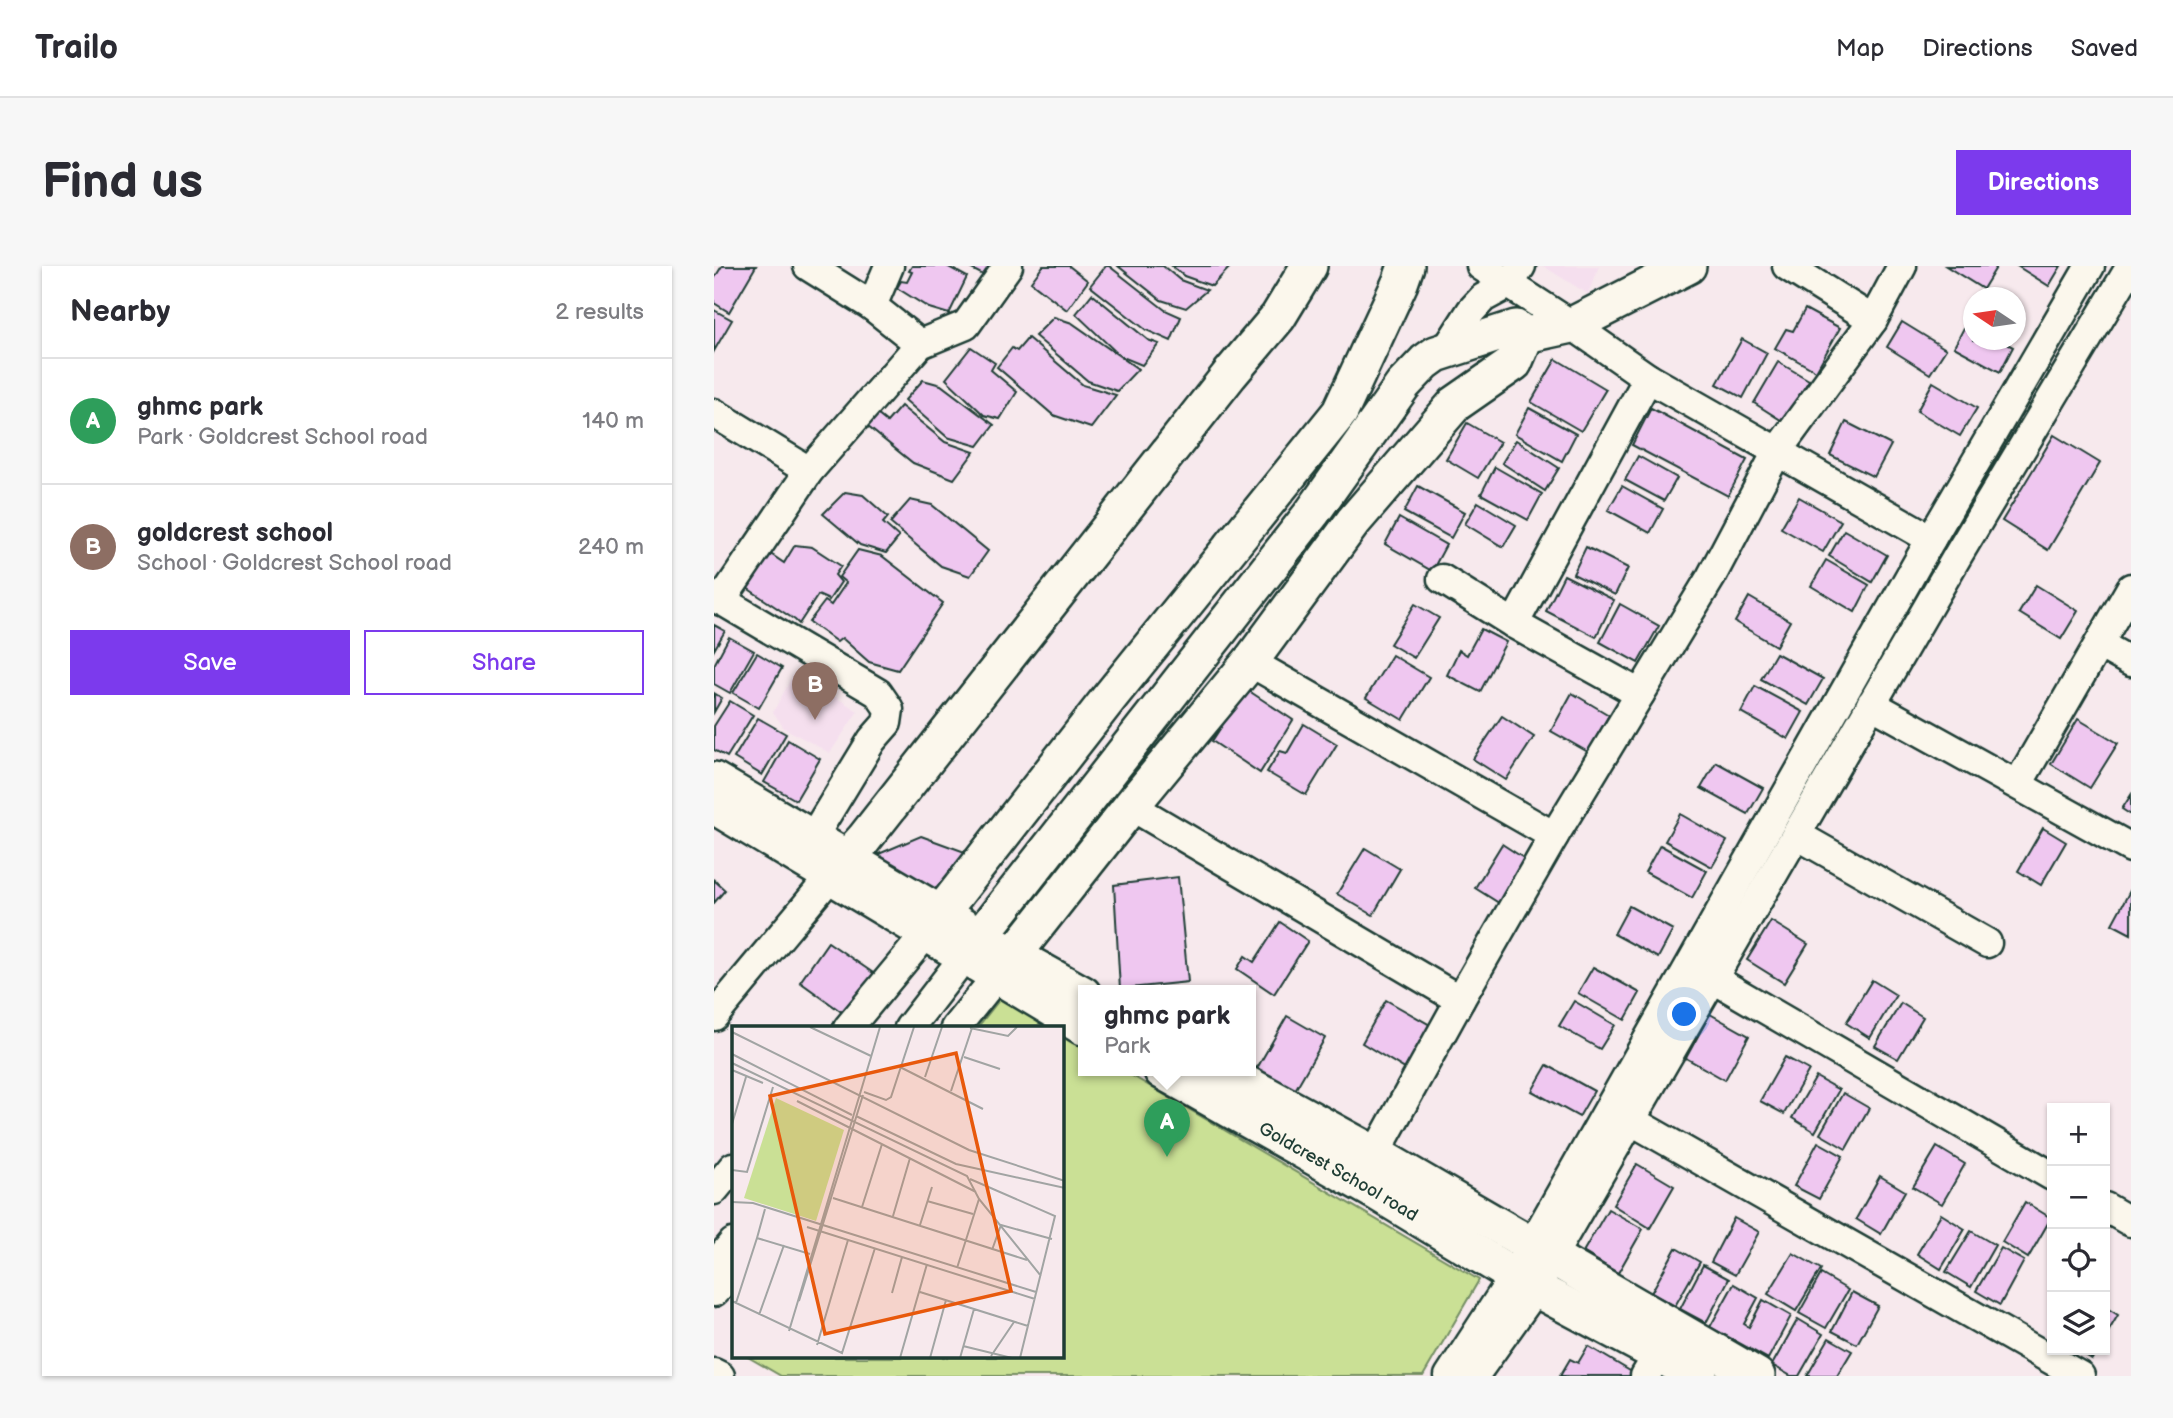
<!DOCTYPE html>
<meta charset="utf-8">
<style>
:root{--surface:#fff;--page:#f7f7f7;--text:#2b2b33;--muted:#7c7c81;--line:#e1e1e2;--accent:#7c3aed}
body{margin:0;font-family:"Balsamiq Sans",sans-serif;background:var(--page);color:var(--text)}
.controls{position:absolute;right:21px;bottom:21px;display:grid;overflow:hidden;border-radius:0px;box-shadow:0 2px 5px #0004}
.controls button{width:63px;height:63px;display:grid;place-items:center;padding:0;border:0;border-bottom:2px solid var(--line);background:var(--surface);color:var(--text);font:35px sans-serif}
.compass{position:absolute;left:1249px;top:21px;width:63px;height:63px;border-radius:50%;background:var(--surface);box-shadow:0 2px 5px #0004;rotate:283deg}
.you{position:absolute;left:971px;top:749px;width:24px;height:24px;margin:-18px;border:5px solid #fff;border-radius:50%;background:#1a73e8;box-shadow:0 0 0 10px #1a73e833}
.badge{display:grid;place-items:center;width:46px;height:46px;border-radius:50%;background:var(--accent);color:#fff;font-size:23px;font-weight:700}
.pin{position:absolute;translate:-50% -58px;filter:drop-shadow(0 2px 4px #0008)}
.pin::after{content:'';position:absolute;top:37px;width:24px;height:21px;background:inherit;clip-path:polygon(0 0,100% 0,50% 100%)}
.popup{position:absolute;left:364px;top:719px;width:178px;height:91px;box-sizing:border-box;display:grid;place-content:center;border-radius:0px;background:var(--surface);filter:drop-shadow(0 2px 5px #0005);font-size:23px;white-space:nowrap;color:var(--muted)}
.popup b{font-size:26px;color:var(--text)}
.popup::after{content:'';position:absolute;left:50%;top:100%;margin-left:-14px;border:14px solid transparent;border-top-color:var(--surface)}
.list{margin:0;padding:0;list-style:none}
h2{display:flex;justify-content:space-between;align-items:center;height:91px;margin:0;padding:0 28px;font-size:30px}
h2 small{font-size:23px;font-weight:400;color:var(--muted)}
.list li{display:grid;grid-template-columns:46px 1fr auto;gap:21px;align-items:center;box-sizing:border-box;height:126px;padding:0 28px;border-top:2px solid var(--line)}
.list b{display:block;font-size:26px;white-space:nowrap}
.list p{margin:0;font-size:23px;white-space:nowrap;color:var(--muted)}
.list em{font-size:23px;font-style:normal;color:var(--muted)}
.actions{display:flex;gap:14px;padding:21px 28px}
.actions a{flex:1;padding:16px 0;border:2px solid var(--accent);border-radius:0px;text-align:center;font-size:24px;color:var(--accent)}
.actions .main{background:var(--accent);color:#fff}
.icon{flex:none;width:38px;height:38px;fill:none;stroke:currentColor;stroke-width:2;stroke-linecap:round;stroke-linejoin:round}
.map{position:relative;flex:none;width:1417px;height:1110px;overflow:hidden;border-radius:0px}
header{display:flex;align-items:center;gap:42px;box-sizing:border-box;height:98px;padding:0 35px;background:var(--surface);border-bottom:2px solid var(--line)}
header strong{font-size:33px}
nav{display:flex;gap:38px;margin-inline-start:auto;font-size:24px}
.intro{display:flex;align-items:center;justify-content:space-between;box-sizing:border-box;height:168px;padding:0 42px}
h1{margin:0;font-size:49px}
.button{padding:18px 32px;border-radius:0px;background:var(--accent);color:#fff;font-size:24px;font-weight:700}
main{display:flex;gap:42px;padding:0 42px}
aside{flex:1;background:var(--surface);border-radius:0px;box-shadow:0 2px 5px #0004}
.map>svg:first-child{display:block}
.built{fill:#f5dfee}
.green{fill:#cae095;stroke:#748e64;stroke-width:2}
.building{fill:#efc7f0;stroke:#1f3d34;stroke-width:2}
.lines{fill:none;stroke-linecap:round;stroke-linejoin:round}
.minor-casing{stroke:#1f3d34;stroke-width:33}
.tertiary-casing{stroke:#1f3d34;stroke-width:40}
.minor{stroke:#fbf7ec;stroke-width:28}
.tertiary{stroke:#fbf7ec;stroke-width:35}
.labels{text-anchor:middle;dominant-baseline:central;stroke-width:6;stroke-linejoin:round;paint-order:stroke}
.street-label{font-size:18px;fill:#1f3d34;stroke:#fbf7ec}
.inset-road{fill:none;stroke:#a1a4a3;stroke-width:2}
.view{fill:#e8590c;fill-opacity:0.15;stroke:#e8590c;stroke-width:3.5}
.inset-edge{fill:none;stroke:#1f3d34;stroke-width:3.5}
</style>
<header>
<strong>Trailo</strong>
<nav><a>Map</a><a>Directions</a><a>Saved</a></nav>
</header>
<div class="intro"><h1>Find us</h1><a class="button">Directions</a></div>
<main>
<aside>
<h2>Nearby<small>2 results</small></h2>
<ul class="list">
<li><span class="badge" style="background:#2e9e5b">A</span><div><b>ghmc park</b><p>Park · Goldcrest School road</p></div><em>140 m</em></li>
<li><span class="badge" style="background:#8d6e63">B</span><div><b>goldcrest school</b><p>School · Goldcrest School road</p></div><em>240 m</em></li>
</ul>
<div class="actions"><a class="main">Save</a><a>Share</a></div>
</aside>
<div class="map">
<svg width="1417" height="1110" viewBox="0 0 1417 1110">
<rect width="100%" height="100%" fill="#f7e9ed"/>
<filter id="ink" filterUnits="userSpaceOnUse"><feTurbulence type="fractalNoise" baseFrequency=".0143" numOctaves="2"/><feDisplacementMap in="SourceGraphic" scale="14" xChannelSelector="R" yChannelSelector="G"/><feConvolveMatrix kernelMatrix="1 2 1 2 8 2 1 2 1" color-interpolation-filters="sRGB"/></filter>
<g filter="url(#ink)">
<g class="built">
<path d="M829 0H885L874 28Z"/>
<path d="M81 406 144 445 116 487 70 462 59 446Z"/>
</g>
<g class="green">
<path d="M286 733 336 762H263Z"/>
<path d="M348 769 369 781V805H410L765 1014 709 1110H67L34 1091H348Z"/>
</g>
<g class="building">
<path d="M8 0H42L15 46 0 37V13Z"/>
<path d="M198 0H233L253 11 235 48 215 42 183 22 187 15 193 16 198 6 195 5Z"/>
<path d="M252 0H277L271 10Z"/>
<path d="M329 0H355L374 15 353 44 317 16Z"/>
<path d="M392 0H395L451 44 467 51 457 75 432 64 376 20Z"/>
<path d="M404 0H449L466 14 493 24 472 42 447 34Z"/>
<path d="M458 0H517L498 20 470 10Z"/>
<path d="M1232 0H1283L1269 23Z"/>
<path d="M1303 0H1347L1335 20Z"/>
<path d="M378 28 434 74 445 78 428 99 406 90 362 48Z"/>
<path d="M1091 43 1126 62 1102 105 1061 82 1072 63 1079 65Z"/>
<path d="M0 44 18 54 0 85Z"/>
<path d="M340 51 358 57 424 103 403 125 374 115 321 70Z"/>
<path d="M1188 56 1232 83 1216 108 1173 81Z"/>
<path d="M1253 56 1260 59V74H1286L1299 81 1286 106 1240 81Z"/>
<path d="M314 72 369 119 402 129 377 162 339 149 283 101 298 82 303 85Z"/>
<path d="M1028 73 1053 87 1029 132 1003 118Z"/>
<path d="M257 81 281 97 277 104 303 126 286 153 270 149 232 113Z"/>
<path d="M842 93 892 123 867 165 817 136Z"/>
<path d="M1064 96 1095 114 1070 156 1040 137Z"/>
<path d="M209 114 227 119 280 159 264 180 233 171 191 134Z"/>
<path d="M1219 116 1263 142 1246 170 1203 145Z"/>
<path d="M187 140 231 176 260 186 240 213 199 197 153 160 163 148 173 156Z"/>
<path d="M815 142 862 168 848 195 801 168Z"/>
<path d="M937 142 1033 194 1014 230 918 179Z"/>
<path d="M1132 156 1177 179 1160 211 1116 189Z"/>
<path d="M753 157 786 176 764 212 732 193Z"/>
<path d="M1340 169 1386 197 1334 284 1288 255Z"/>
<path d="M802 174 845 202 831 225 788 197Z"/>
<path d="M924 190 963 212 950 235 911 214Z"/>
<path d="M781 201 828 228 814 254 767 228Z"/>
<path d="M704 220 751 246 737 272 690 246Z"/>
<path d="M908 220 949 243 936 267 894 244Z"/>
<path d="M131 226 149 229 174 251 169 257 185 271 172 287 146 279 109 248Z"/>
<path d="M1085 231 1127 255 1109 286 1067 262Z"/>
<path d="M196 234 218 239 274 285 256 310 227 300 176 257Z"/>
<path d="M764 236 802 259 789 281 751 258Z"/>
<path d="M685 252 732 279 718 305 671 278Z"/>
<path d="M1130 264 1173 289 1158 316 1115 290Z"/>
<path d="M81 279 98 281 127 300 121 309 127 316 115 334 104 329 85 358 81 354 33 322 55 287 70 297Z"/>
<path d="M872 281 914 302 901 329 859 308Z"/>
<path d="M144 284 168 290 229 337 184 404 155 396 128 372 123 376 95 356 111 335 117 339 132 317 125 311Z"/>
<path d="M1112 294 1155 319 1141 346 1097 320Z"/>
<path d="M850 309 900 334 882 371 832 345Z"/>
<path d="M1322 319 1364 345 1347 373 1305 347Z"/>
<path d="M1035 331 1076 355 1062 380 1021 356Z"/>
<path d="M701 338 725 352 700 392 676 378Z"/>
<path d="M906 338 945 360 924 397 886 376Z"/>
<path d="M0 359 11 365 0 384Z"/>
<path d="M767 363 792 376 766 426 733 409 745 384 753 389Z"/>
<path d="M15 371 40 385 16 427 0 418V399Z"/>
<path d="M43 387 68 402 45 442 19 427Z"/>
<path d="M1062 387 1109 413 1094 439 1047 413Z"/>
<path d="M678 389 715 411 689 454 652 432Z"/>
<path d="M1041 420 1089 446 1074 473 1027 446Z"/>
<path d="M532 423 579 454 546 507 498 475Z"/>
<path d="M0 427 8 432 0 446Z"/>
<path d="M858 427 895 449 874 486 837 465Z"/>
<path d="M16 435 39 449 13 491 0 484V460Z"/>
<path d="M788 450 820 471 792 514 759 493Z"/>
<path d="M44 452 72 468 48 509 20 492Z"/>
<path d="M1364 453 1404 477 1376 522 1337 498Z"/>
<path d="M590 458 623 478 592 529 553 506 566 485 573 487Z"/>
<path d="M74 474 106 493 82 534 50 516Z"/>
<path d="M1002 496 1049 522 1034 548 987 522Z"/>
<path d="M1417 529V549L1408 543Z"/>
<path d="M966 548 1013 575 998 601 951 575Z"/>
<path d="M1329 562 1352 576 1327 619 1304 605Z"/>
<path d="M207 570 248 585 259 586 223 630 160 590Z"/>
<path d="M788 578 811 593 785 637 761 622Z"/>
<path d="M946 579 993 605 978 632 931 606Z"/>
<path d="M651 582 686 603 659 649 623 628Z"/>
<path d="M464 611 474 716 406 723 400 619Z"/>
<path d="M0 614 11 624 0 637Z"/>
<path d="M1417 623V668L1398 658Z"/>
<path d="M915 640 959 664 944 692 900 668Z"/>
<path d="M1057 655 1094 678 1070 717 1033 694Z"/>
<path d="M566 656 594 675 560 728 523 703 531 690 540 696Z"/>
<path d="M114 676 165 711 136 752 86 716Z"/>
<path d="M879 701 926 727 911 754 864 727Z"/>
<path d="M1158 714 1182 729 1156 772 1132 757Z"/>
<path d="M672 734 716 759 691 803 648 777Z"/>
<path d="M860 735 901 759 886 783 845 760Z"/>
<path d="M1187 737 1209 751 1184 793 1161 780Z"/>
<path d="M996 748 1035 770 1011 814 972 792Z"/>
<path d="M573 750 611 772 580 826 542 804Z"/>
<path d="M1071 791 1095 804 1070 848 1046 835Z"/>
<path d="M833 799 880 825 865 851 818 825Z"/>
<path d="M1102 811 1125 824 1101 866 1078 852Z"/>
<path d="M1129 827 1155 842 1132 883 1106 868Z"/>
<path d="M1104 876 1129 890 1105 933 1080 920Z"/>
<path d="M1223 881 1251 898 1228 938 1199 921Z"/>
<path d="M923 898 960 920 936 962 899 939Z"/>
<path d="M1166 910 1191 925 1167 968 1142 953Z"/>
<path d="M1311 936 1337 952 1314 992 1288 976Z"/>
<path d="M894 943 929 963 904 1007 869 986Z"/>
<path d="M1227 948 1251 963 1227 1003 1203 988Z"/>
<path d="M1020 952 1045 966 1021 1009 997 996Z"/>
<path d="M1257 965 1281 979 1257 1021 1232 1006Z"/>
<path d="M962 982 986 996 961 1040 937 1027Z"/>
<path d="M1287 982 1310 995 1286 1039 1262 1025Z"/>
<path d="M1079 987 1107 1003 1082 1045 1054 1028Z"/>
<path d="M989 999 1015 1013 992 1057 966 1043Z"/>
<path d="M1107 1008 1134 1024 1112 1062 1085 1047Z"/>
<path d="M1020 1018 1044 1032 1030 1058 1035 1061 1049 1034 1077 1050 1054 1093 996 1061Z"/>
<path d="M1138 1026 1164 1040 1143 1078 1118 1065Z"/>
<path d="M1391 1041 1404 1049 1391 1071Z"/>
<path d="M1084 1053 1109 1068 1085 1110H1077L1058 1099Z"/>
<path d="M1115 1072 1138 1085 1123 1110H1093Z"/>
<path d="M874 1080 921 1108 919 1110H846L856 1093 864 1097Z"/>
<path d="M1363 1084H1383L1378 1093Z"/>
</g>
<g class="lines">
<defs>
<g id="minor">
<path d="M94 0 158 40 206 78"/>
<path d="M767 0 858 59 934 112 1217 273"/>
<path d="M1073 0 1159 54"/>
<path d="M158 40 175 0"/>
<path d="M732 84 757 45 769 32 795 18 807 0"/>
<path d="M0 147 95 205"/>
<path d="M728 313 800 358 926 428"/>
<path d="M0 330 164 427 175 443 173 457 158 474 99 571"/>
<path d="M7 335 95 205 206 78 252 59 294 0"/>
<path d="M800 358 934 112"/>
<path d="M1385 378 1417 396"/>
<path d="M536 396 840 570"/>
<path d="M1157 438 1417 582"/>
<path d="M1304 518 1417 322"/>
<path d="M417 540 746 734"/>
<path d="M1083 569 1273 677"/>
<path d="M998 712 1338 910"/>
<path d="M0 750 116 611"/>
<path d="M134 762 212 668"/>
<path d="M195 762 250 691"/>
<path d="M241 762 283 710"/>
<path d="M918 855 1366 1110"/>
<path d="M661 888 746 734 840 570 997 311 1064 184 1159 54 1188 0"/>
<path d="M0 924 19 901"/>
<path d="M1391 941 1417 956"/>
<path d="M0 1000 19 977"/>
<path d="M0 1026 19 1006"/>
<path d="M0 1107 6 1110"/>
<path d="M735 1110 800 1010 1217 273 1376 0"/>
<path d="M760 1110 822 1023 837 992 1244 289 1417 0"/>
<path d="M931 1110 945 1087"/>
</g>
<g id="tertiary">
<path d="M812 69 858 59 974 0"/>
<path d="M0 514 265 670 369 728"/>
<path d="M0 540 369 761"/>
<path d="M116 611 150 573 516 108 564 51 595 0"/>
<path d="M227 647 395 432 626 146 686 17 692 0"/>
<path d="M250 691 598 247 689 119 711 96 722 88 802 62 812 69"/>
<path d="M283 710 417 540 536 396 639 256 741 138 800 97 812 69"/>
<path id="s1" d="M448 805 662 926 822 1023 985 1110"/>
<path d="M509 805 661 888 1043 1110"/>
</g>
</defs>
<use href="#minor" class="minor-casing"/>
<use href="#tertiary" class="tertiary-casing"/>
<use href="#minor" class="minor"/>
<use href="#tertiary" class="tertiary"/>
</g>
</g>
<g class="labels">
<g class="street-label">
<text stroke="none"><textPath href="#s1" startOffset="203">Goldcrest School road</textPath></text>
</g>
</g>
<g transform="translate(18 760)">
<rect width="332" height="332" fill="#f7e9ed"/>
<path d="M44 72 112 104 84 195 12 172Z" fill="#cae095"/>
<path class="inset-road" d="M78 1 139 30M238 2 276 10 285 1M0 6 237 124 333 155M0 28 120 89M232 31 268 43M0 37 235 150 247 173 309 250M168 41 251 83M0 44 31 57M193 51 210 1M219 65 240 2M132 66 154 74 159 71 182 1M65 75 244 166M124 90 224 138 333 162M0 98 14 51M0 144 15 146 41 61M238 153 323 190 288 332M101 172 295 234M195 175 241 188M0 176 21 177 304 266M130 181 150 118M161 190 178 132M188 199 200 161M75 201 303 273M25 212 33 183M260 224 269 199 320 213M225 242 247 173M188 266 296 300M160 267 170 231M0 275 110 327 143 222M67 275 131 69M4 277 25 212 78 228M27 289 52 219M57 305 148 1M85 319 116 214M231 320 280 332M259 330 282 296M168 332 195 238M198 332 214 274M228 332 242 283"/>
<path class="view" d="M224 27 279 265 93 308 38 70Z"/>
<rect width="332" height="332" class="inset-edge"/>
</g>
</svg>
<div class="controls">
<button>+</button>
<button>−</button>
<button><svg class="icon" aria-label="locate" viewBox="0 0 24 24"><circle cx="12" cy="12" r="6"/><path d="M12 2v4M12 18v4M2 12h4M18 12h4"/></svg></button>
<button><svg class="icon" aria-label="layers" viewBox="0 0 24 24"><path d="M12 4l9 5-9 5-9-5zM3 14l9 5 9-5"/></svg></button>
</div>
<svg class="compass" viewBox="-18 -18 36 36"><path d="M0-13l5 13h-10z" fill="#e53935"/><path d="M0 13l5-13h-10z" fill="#7c7c81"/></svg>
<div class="you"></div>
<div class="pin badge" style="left:453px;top:891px;background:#2e9e5b">A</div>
<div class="popup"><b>ghmc park</b>Park</div>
<div class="pin badge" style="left:101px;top:454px;background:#8d6e63">B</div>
</div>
</main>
